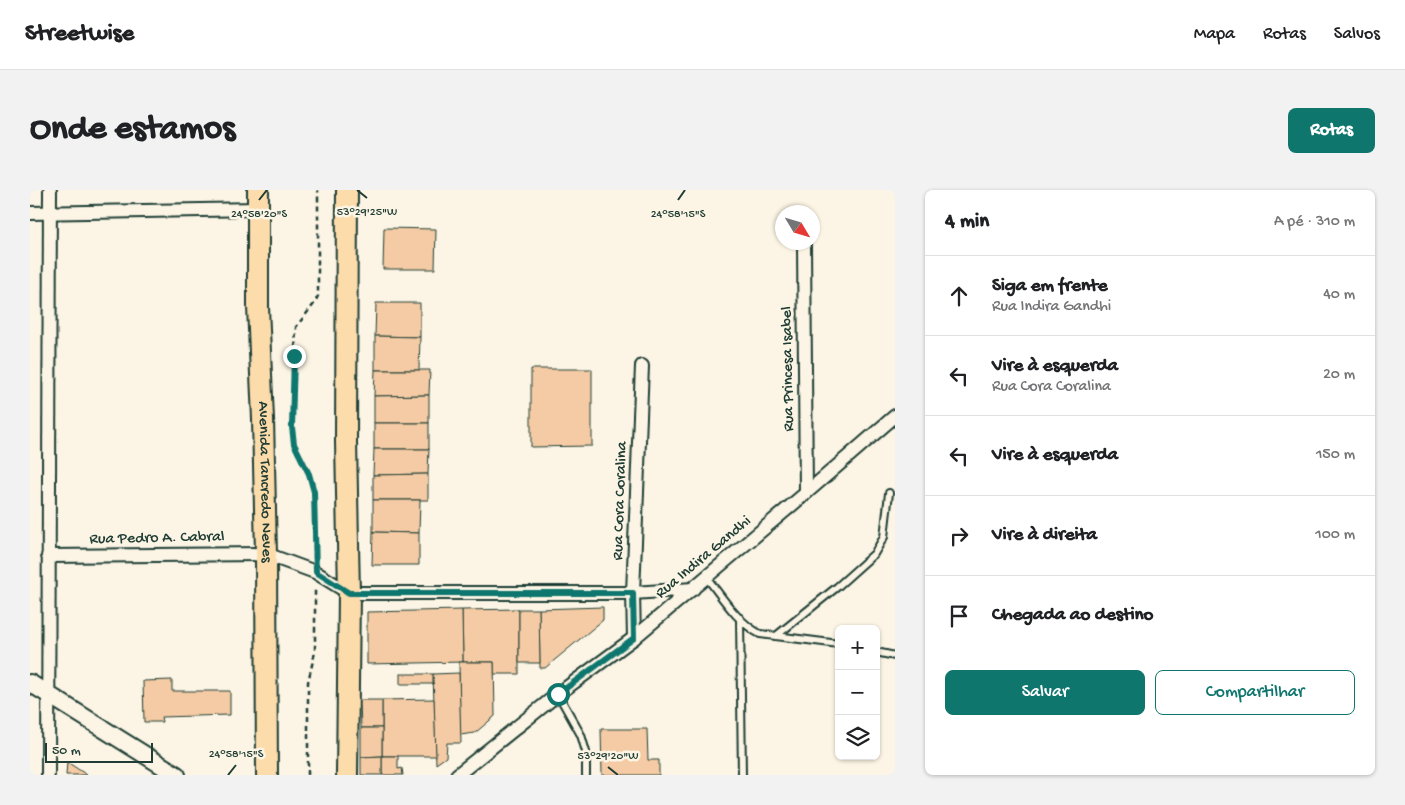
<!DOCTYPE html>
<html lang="pt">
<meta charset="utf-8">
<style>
:root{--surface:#fff;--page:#f2f2f2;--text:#202124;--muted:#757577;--line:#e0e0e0;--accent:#0f766e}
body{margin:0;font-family:"Gochi Hand",sans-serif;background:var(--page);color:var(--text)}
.controls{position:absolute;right:15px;bottom:15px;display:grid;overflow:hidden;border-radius:8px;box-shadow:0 1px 4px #0004}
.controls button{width:45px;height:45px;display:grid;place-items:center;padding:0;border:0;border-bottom:1px solid var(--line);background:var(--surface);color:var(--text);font:25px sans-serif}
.compass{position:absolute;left:745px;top:15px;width:45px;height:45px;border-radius:50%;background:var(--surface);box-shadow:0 1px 4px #0004;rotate:128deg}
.scale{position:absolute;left:15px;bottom:12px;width:108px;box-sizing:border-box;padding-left:5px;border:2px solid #1f3d34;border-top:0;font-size:14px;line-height:18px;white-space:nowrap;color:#1f3d34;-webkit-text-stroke:4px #fcf5e5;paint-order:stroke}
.stop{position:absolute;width:15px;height:15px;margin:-11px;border:4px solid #0f766e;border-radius:50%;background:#fff}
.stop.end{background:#0f766e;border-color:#fff;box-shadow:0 1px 5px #0008}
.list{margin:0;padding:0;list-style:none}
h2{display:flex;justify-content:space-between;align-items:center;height:65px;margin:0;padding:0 20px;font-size:21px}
h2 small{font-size:16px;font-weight:400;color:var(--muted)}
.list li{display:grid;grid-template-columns:32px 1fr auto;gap:15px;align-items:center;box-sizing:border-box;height:80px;padding:0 20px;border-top:1px solid var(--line)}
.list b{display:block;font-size:19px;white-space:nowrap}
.list p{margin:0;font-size:16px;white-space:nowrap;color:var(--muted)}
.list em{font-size:16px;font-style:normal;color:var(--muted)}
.actions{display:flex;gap:10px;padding:15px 20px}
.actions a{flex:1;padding:11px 0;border:1px solid var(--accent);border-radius:8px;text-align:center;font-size:18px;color:var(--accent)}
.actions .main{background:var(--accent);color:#fff}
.icon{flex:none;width:28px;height:28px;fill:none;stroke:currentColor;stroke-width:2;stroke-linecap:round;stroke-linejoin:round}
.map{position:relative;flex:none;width:865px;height:585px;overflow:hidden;border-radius:8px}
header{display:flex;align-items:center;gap:30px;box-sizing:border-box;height:70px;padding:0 25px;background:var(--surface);border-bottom:1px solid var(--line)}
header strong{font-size:24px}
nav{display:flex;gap:28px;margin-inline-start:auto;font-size:18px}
.intro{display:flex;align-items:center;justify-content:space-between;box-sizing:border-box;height:120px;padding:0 30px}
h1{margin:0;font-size:35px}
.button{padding:12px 22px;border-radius:8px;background:var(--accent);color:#fff;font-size:18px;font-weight:700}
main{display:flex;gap:30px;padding:0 30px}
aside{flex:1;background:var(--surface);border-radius:8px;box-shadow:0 1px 4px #0004}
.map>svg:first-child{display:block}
.building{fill:#f4cba4;stroke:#1f3d34}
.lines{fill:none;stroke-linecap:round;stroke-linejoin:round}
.service-casing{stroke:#1f3d34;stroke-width:10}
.minor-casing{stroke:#1f3d34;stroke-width:16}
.tertiary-casing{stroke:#1f3d34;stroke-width:20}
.primary-casing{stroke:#1f3d34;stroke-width:24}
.path{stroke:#1f3d34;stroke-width:2.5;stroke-dasharray:5 4;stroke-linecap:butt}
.service{stroke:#fcf5e5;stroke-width:6}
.minor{stroke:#fcf5e5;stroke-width:12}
.tertiary{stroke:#fcf5e5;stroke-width:16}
.primary{stroke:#fddcac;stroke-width:20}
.route{stroke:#0f766e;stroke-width:6}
.ticks{fill:none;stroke:#1f3d34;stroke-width:2}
.labels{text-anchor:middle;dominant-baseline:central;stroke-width:5;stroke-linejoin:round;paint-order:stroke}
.street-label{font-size:16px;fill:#1f3d34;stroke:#fcf5e5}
.ticks-label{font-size:12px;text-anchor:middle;fill:#1f3d34;stroke:#fcf5e5;stroke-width:5;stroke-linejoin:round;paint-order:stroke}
</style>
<header>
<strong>Streetwise</strong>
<nav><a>Mapa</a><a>Rotas</a><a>Salvos</a></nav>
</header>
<div class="intro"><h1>Onde estamos</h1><a class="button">Rotas</a></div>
<main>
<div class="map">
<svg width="865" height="585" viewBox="0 0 865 585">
<rect width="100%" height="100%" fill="#fcf5e5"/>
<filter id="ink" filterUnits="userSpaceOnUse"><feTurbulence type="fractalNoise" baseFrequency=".02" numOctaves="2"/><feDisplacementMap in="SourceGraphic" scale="10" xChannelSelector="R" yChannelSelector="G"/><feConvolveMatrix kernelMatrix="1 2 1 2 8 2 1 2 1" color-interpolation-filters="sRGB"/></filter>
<g filter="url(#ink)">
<g class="building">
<path d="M354 38 406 39 405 79H353Z"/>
<path d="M346 113H390V147L345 146Z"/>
<path d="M345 146 390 147 389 180H345Z"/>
<path d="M501 179H562V256L501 257Z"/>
<path d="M345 180H400L399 205 344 206Z"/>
<path d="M399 205V233H344V206Z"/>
<rect x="344" y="233" width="55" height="26"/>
<path d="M344 259H399L398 284 343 285Z"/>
<path d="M398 284V310H343V285Z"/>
<path d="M343 310H390L389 343 343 342Z"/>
<path d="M343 342 389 343V375H342Z"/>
<path d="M573 417V430L515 478H510L509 419Z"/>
<path d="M489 419V484H464V472H433L432 420Z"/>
<path d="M489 419H509L510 473H489Z"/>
<path d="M432 420 433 472 337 474V422Z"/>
<path d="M429 472H464L465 526 445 543 430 545Z"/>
<path d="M429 483 431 553H417L416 567 406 574 403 484Z"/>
<rect x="370" y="484" width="33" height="10"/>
<path d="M142 490V501H200V525L131 527 132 532H114L113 491Z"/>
<path d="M404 509 406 566H352V510Z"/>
<path d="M330 510H352V538H331Z"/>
<path d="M331 538H352V566L331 567Z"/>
<path d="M571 539H617L618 570H629V585H572Z"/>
<path d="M352 566H368V579L372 578 373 585H352Z"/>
<path d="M352 566V585H331V567Z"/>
<path d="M37 572 57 585H36Z"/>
</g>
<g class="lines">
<defs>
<g id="service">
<path d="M677 388C692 407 707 432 730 444L809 454"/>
<path d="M710 428 712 585"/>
<path d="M746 446 807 397 844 364 854 347 859 303"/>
<path d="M846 462 865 466"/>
<path d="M528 504 551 545 556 562V585"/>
</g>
<g id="minor">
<path d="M0 23 228 19"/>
<path d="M774 55 776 303"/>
<path d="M18 366 236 364 285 382 319 403H603L663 399"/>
<path d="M604 448 603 403 612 176"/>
<path d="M18 585 20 0"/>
<path d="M427 585 528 504 604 448 776 303 865 226"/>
</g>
<path id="tertiary" d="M0 493 147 585"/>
<g id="primary">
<path id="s1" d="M228 0V117L233 229 236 364 237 585"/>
<path d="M317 0 316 252 319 403 317 585"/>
</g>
</defs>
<use href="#service" class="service-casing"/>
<use href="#minor" class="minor-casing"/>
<use href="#tertiary" class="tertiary-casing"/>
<use href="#primary" class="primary-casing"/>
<g class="path">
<path d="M285 369 284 301 279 284 264 254 262 237 266 137 284 114 288 106V0"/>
<path d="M278 585V492L285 462V397"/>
</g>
<use href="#service" class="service"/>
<use href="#minor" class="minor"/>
<use href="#tertiary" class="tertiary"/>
<use href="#primary" class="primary"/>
</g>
</g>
<g class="lines" filter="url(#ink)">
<path class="route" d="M264 166 262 237 264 254 279 284 284 302 286 382 319 403H603L604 448 528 504"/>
</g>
<path class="ticks" d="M327 0 337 8M229 10 237 0M648 10 655 0M578 577 588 585M198 585 206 575"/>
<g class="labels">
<g class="street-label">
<text transform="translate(759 179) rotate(-91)">Rua Princesa Isabel</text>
<text stroke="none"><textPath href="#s1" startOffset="292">Avenida Tancredo Neves</textPath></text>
<text transform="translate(591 311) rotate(-88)">Rua Cora Coralina</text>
<text transform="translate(127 349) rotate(-1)">Rua Pedro A. Cabral</text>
<text transform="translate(674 368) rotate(-40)">Rua Indira Gandhi</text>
</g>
</g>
<g class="ticks-label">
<text x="337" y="25">53°29'25"W</text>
<text x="229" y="27">24°58'20"S</text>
<text x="648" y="27">24°58'15"S</text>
<text x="206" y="567">24°58'15"S</text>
<text x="578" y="569">53°29'20"W</text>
</g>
</svg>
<div class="controls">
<button>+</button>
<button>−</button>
<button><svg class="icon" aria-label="layers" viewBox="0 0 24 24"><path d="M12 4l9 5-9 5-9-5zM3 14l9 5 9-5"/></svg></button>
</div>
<svg class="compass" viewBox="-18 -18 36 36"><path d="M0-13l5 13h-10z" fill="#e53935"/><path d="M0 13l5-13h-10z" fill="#757577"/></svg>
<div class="scale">50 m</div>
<div class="stop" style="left:528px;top:504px"></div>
<div class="stop end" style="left:264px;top:166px"></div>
</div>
<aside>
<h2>4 min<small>A pé · 310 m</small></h2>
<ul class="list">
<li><svg class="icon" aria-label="ahead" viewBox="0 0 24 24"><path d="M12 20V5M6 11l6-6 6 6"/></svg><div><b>Siga em frente</b><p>Rua Indira Gandhi</p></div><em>40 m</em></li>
<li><svg class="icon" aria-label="left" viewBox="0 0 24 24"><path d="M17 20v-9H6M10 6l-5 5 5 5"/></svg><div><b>Vire à esquerda</b><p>Rua Cora Coralina</p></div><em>20 m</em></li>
<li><svg class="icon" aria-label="left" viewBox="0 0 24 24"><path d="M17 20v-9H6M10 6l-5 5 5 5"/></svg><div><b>Vire à esquerda</b></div><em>150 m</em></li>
<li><svg class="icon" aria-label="right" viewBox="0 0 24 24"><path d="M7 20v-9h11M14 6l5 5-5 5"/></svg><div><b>Vire à direita</b></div><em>100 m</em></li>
<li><svg class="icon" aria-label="arrive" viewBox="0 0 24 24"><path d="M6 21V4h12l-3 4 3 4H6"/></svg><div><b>Chegada ao destino</b></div></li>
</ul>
<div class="actions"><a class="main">Salvar</a><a>Compartilhar</a></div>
</aside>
</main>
